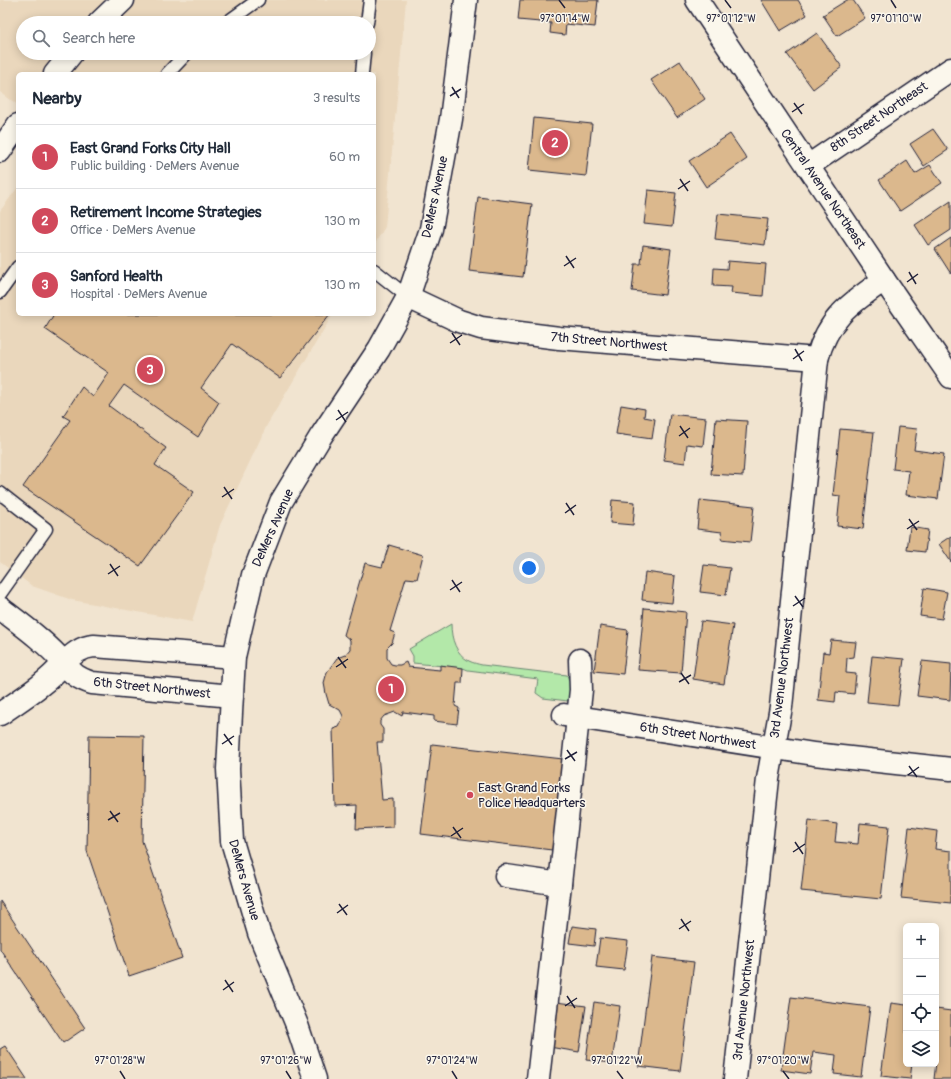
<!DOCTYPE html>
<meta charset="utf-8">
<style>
:root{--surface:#fff;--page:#f2f2f3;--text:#1f2937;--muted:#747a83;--line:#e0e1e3;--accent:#d1495b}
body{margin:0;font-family:Pangolin,sans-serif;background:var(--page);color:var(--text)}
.controls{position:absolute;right:12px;bottom:12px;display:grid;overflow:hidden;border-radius:6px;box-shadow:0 2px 10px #0003}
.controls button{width:36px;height:36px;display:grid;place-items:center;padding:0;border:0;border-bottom:1px solid var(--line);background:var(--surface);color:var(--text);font:20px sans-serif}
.you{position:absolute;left:529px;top:568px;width:14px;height:14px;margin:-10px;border:3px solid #fff;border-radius:50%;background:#1a73e8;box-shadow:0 0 0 6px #1a73e833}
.badge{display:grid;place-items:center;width:26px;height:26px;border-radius:50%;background:var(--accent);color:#fff;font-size:13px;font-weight:700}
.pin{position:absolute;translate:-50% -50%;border:2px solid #fff;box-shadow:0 1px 4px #0006}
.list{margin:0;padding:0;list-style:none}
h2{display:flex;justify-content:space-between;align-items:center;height:52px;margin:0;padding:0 16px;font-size:17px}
h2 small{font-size:13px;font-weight:400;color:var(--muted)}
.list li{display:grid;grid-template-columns:26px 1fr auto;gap:12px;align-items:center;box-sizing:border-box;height:64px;padding:0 16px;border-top:1px solid var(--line)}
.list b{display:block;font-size:15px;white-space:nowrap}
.list p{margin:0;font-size:13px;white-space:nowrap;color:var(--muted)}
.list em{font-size:13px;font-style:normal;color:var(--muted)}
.icon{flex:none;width:22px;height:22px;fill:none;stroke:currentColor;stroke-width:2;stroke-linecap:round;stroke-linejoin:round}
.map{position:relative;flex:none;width:951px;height:1079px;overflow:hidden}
.search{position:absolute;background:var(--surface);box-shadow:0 2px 10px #0003;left:16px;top:16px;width:360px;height:44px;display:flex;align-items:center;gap:10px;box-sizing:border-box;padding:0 14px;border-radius:22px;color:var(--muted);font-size:15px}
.panel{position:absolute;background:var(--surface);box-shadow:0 2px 10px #0003;left:16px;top:72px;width:360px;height:244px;border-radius:6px}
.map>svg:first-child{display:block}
.built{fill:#ead7bc;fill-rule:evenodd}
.green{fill:#b3e8a9;stroke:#6a8572}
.building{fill:#dbb88d;stroke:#22223b}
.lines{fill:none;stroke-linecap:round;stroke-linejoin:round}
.lane-casing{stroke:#22223b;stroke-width:15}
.street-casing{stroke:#22223b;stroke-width:25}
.secondary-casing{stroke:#22223b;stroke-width:25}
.lane{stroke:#fbf7ec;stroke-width:12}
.street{stroke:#fbf7ec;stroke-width:22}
.secondary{stroke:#fbf7ec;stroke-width:22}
.ticks{fill:none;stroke:#22223b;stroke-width:1.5}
.poi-dot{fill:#d1495b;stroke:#fbf7ec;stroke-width:1.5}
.labels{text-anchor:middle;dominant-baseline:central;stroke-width:3;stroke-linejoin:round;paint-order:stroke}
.street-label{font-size:13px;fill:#22223b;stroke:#fbf7ec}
.poi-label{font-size:13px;fill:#22223b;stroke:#fbf7ec;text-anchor:start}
.ticks-label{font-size:10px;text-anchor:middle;fill:#22223b;stroke:#fbf7ec;stroke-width:3;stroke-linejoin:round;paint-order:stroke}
</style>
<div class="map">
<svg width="951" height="1079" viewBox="0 0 951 1079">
<rect width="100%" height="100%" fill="#f1e4d0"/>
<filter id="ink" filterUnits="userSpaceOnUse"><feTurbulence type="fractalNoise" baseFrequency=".025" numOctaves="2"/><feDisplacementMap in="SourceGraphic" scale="8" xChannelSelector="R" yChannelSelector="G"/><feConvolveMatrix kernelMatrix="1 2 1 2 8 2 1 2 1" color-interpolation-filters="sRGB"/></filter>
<g filter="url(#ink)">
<g class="built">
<path d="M0 0H406L385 227 374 245V74H18V105L0 92ZM23 23H369V53H23Z"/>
<path d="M18 187V314H333L267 425 220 525 192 622 72 600 32 586 0 562V211Z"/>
</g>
<path class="green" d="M451 624C451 639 456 654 469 661 473 663 478 664 482 665L567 675 571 686 568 701 543 698 536 693 538 679 468 670 463 668 413 663V656L409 649Z"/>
<g class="building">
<path d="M520 0H598L595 27 566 24 565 35 550 33 551 23 518 20Z"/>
<path d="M761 0H798L807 15 780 31Z"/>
<path d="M847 0H853L865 18 837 36 823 15Z"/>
<path d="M817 33 842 67 813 89 787 54Z"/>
<path d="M680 61 705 99 677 118 651 80Z"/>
<path d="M534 118 592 124 586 176 529 170Z"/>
<path d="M933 129 948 150 924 166 910 144Z"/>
<path d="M730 134 747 159 706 187 689 161Z"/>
<path d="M907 161 915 174 930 165 942 183 900 211 879 180Z"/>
<path d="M648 190 676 193 672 227 644 224Z"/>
<path d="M478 197 532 204 523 277 469 271Z"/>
<path d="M951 201V230L928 245 915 225Z"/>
<path d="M718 214 768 219 765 245 715 239Z"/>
<path d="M951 238V274L935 249Z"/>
<path d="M643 245 671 249 665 295 632 291 635 264H641Z"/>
<path d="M728 261 766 264 763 296 731 293 732 287 713 286 714 268 727 269Z"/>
<path d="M54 314H330L280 378 232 344 201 388 219 402 198 437 124 385 109 406 166 448 155 465 194 492 140 566 23 487 70 420 63 416 82 387 93 397 109 373 45 329Z"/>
<path d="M621 405 645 409 644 417 655 419 652 439 616 434Z"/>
<path d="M670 414 706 418 703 446 687 444 685 463 664 460Z"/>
<path d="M716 419 747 421 743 476 711 474Z"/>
<path d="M898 427 917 429 914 450 944 454 938 499 906 495 909 471 893 469Z"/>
<path d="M840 429 874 432 863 529 837 526 840 496 833 495Z"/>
<path d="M612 500 635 502 633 525 610 523Z"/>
<path d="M700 500 754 506 750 542 721 539 722 532 697 529Z"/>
<path d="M910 527 928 530 925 552 907 550Z"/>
<path d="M951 536V562L939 544Z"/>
<path d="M389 545 423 555 417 579 406 578 390 631 395 633 392 643 387 648V658L391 664 395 665H400L406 662 408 667 440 670V665L463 668 462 683H457L455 706 459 708 457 724 434 721V716L403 712 402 716 395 712 384 716 380 721V725L383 729V742H377L382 800 393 799V827L356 829 357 805 335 806 333 729 339 727 341 723 343 716 340 710 329 704 326 694 324 683 327 672 337 658 345 655 350 649V640L344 635 365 563 382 567Z"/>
<path d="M704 565 730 568 726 595 700 592Z"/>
<path d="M645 572 675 576 672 603 642 600Z"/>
<path d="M924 588 947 592 942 619 920 616Z"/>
<path d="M644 608 686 612 681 673 638 670Z"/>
<path d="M701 621 733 625 724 684 693 679Z"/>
<path d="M600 626 628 630 623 674 594 671Z"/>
<path d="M831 640 856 642 854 657 847 658 846 673 856 674 854 694 836 692 835 702 818 700 823 652 829 653Z"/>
<path d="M872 656 904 659 898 705 867 702Z"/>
<path d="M922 661 951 664 950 700 917 696Z"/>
<path d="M89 735 144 736 142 841 182 958 129 976 87 851Z"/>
<path d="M432 744 563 759 552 850 421 834Z"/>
<path d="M809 820 837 824 835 842 858 844 860 823 889 826 881 899 801 891Z"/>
<path d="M909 827 937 831 935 849 951 851V903L901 898Z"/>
<path d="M0 901 85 1028 63 1043 0 949Z"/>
<path d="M572 926 596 929 594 946 569 943Z"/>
<path d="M600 938 628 941 624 970 596 967Z"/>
<path d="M652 957 694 962 680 1071 638 1066Z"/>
<path d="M791 997 870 1007 861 1077 834 1074 836 1055 813 1052 810 1074 781 1070Z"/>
<path d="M556 1002 586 1006 579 1052 549 1047Z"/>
<path d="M594 1002 620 1006 612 1063 586 1060Z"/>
<path d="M891 1003 906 1005V1064H912L910 1079 881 1076Z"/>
<path d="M936 1009 951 1011V1079H934L936 1062Z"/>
<path d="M5 1046 27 1079H0V1049Z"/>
</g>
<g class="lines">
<defs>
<g id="lane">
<path d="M226 23 258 0"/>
<path d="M367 23 370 0"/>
<path d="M167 74 187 53"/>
<path d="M362 74 364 53"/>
<path d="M374 270 408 297"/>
<path d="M0 292 18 267"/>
<path d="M0 493 46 529 0 594"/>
</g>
<g id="street">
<path d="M697 0 884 280 951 377"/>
<path d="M99 23 123 0"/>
<path d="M55 74 72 53"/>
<path d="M0 151 18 125"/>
<path d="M808 166 951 69"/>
<path d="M408 297 459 321 481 328 559 338 817 359"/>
<path d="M0 608C22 625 45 641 64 663 46 684 23 698 0 714"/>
<path d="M232 696 92 683C79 679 72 674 64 663 73 654 81 647 94 646L234 657"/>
<path d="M564 715 814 754 951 769"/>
<path d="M506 876 560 884 581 690 580 660"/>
<path d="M538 1079 560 884"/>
<path d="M735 1079 768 779 781 707 817 359C828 318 851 303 884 280"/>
</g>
<path id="secondary" d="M315 1079 297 1025 259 933 232 841 228 769 234 657 253 575 281 502 321 436 379 349 408 297 431 229 451 119 466 0"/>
</defs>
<use href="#lane" class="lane-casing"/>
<use href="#street" class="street-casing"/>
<use href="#secondary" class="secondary-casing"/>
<use href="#lane" class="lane"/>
<use href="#street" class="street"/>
<use href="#secondary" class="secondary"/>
</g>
</g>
<path class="ticks" d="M559 0 565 8M725 0 731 8M891 0 896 8M452 87 459 98M450 96 461 89M794 103 802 114M792 112 804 104M680 179 688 191M678 189 690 181M566 256 574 268M564 266 576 258M909 272 916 284M907 282 918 274M452 333 460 345M450 343 462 335M795 349 802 361M793 359 804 351M338 410 346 422M336 420 348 412M680 426 688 438M679 436 690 428M224 487 232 499M222 497 234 489M566 503 574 515M565 513 576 505M909 519 917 530M907 529 919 521M110 564 118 576M108 574 120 566M452 580 460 592M450 590 462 582M795 596 803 607M793 606 805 598M338 657 346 668M336 667 348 659M681 673 689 684M679 682 691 675M224 734 232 745M222 744 234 736M567 750 575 761M565 759 577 752M909 766 917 777M908 775 919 767M110 811 118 822M108 820 120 813M453 827 461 838M451 836 463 828M795 842 803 854M793 852 805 844M339 904 347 915M337 913 348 905M681 919 689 931M679 929 691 921M225 980 233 992M223 990 234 982M567 996 575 1008M565 1006 577 998M120 1071 125 1079M286 1071 291 1079M452 1071 457 1079M617 1071 623 1079M783 1071 789 1079"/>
<circle class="poi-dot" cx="470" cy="795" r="4"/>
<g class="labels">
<g class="street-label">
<text transform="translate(879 117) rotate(-34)">8th Street Northeast</text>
<text transform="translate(823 189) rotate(56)">Central Avenue Northeast</text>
<text transform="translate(435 197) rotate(-78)">DeMers Avenue</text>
<text transform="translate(609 342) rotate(5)">7th Street Northwest</text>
<text transform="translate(273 528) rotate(-66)">DeMers Avenue</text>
<text transform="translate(782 678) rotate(-83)">3rd Avenue Northwest</text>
<text transform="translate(152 688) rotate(6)">6th Street Northwest</text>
<text transform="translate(698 736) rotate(9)">6th Street Northwest</text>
<text transform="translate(244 880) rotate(74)">DeMers Avenue</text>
<text transform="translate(744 1000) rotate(-84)">3rd Avenue Northwest</text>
</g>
<g class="poi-label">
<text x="478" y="788">East Grand Forks<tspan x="478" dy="15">Police Headquarters</tspan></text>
</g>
</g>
<g class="ticks-label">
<text x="565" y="22">97°01'14"W</text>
<text x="731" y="22">97°01'12"W</text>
<text x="896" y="22">97°01'10"W</text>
<text x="120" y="1064">97°01'28"W</text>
<text x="286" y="1064">97°01'26"W</text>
<text x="452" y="1064">97°01'24"W</text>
<text x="617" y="1064">97°01'22"W</text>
<text x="783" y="1064">97°01'20"W</text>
</g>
</svg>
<div class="controls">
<button>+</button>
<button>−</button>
<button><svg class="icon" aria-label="locate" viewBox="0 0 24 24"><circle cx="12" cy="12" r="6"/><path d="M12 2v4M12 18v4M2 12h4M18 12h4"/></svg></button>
<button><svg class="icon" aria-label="layers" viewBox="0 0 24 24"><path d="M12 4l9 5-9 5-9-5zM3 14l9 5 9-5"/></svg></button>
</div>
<div class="you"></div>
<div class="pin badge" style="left:391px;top:689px">1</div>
<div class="pin badge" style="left:555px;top:143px">2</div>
<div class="pin badge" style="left:150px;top:370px">3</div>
<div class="search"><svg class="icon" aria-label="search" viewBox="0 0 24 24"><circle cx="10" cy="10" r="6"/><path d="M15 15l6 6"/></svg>Search here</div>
<section class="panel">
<h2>Nearby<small>3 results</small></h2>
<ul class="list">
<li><span class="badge">1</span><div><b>East Grand Forks City Hall</b><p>Public building · DeMers Avenue</p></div><em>60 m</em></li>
<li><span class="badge">2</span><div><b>Retirement Income Strategies</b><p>Office · DeMers Avenue</p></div><em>130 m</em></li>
<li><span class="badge">3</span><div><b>Sanford Health</b><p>Hospital · DeMers Avenue</p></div><em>130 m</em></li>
</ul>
</section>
</div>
